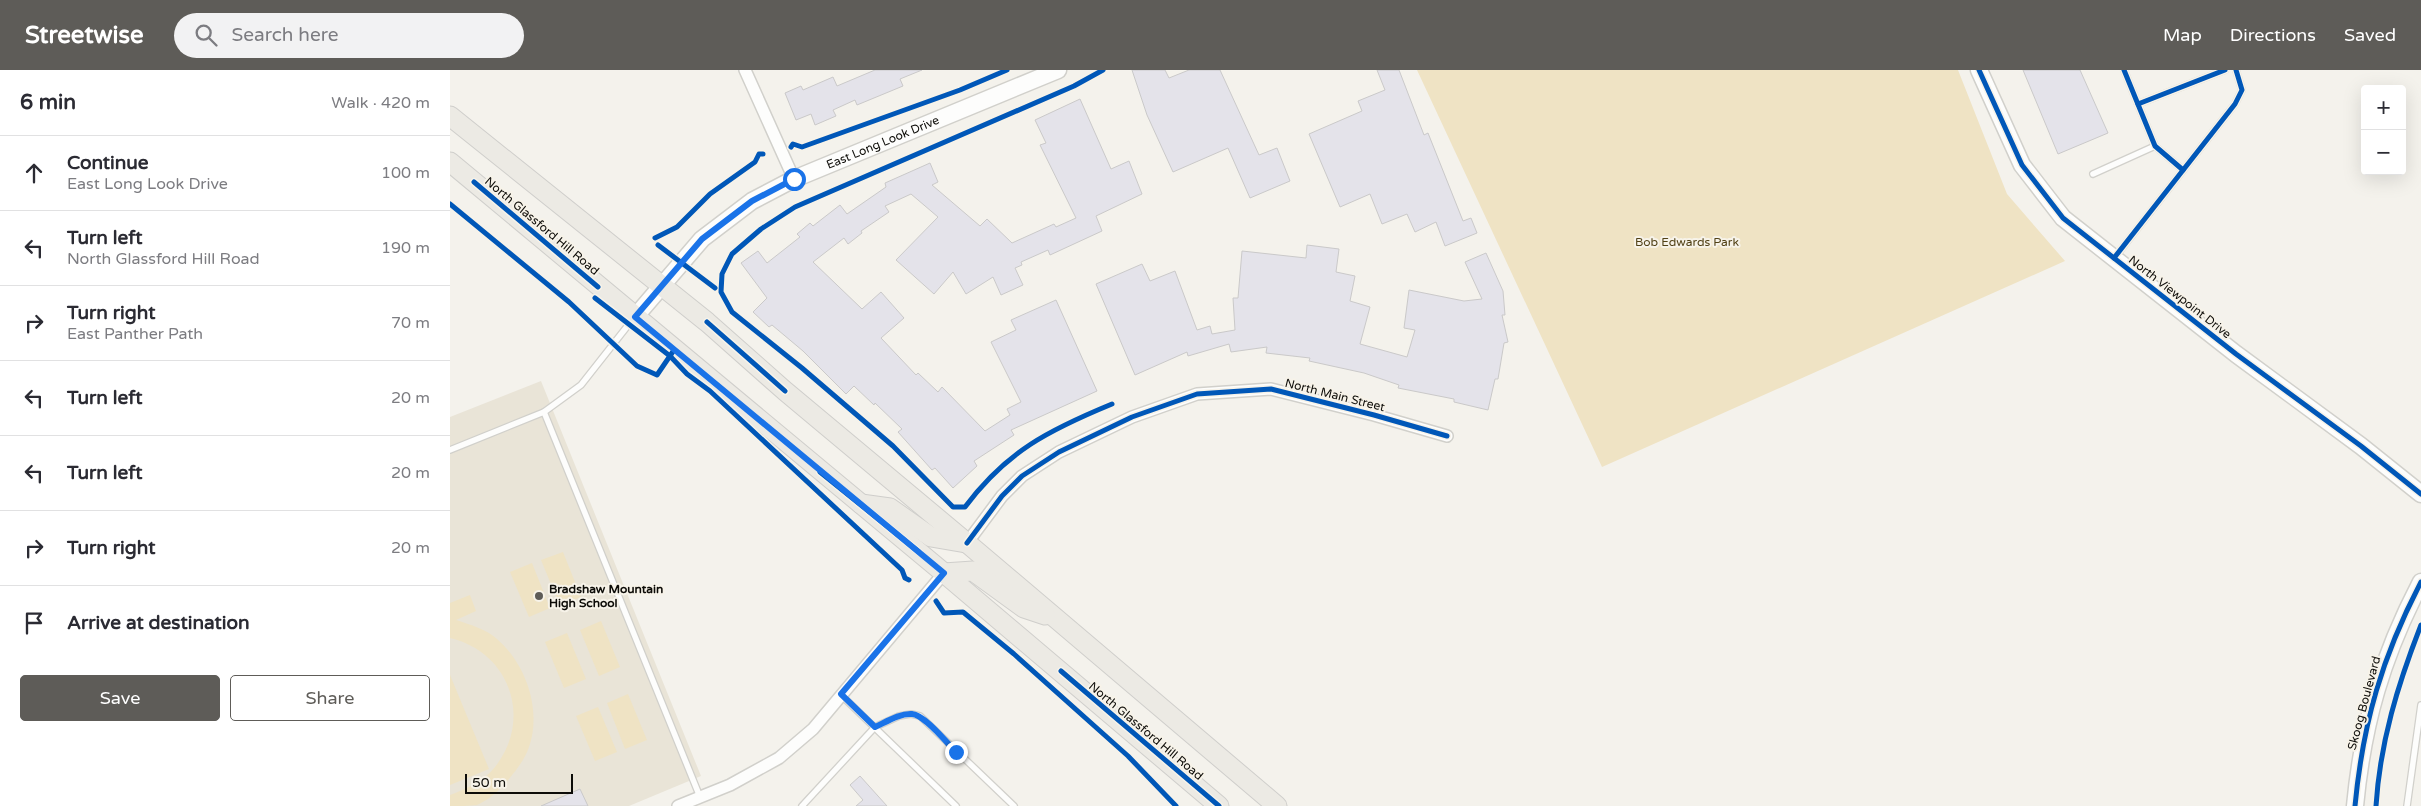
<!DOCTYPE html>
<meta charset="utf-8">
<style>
:root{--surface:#fff;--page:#f2f2f3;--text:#2b2b33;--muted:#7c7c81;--line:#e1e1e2;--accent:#5e5c58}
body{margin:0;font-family:"Varela Round",sans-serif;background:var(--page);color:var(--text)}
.controls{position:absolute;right:15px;top:15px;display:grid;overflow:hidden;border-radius:5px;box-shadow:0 5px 20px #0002}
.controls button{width:45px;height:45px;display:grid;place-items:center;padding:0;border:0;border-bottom:1px solid var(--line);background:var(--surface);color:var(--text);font:25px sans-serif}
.scale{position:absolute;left:15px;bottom:12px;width:108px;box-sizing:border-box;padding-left:5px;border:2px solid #0d0c08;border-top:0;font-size:14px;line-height:18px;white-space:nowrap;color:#0d0c08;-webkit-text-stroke:4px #f7f3e9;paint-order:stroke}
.stop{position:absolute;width:15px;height:15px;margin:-11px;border:4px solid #1a73e8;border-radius:50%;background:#fff}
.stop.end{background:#1a73e8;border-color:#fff;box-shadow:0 1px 5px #0008}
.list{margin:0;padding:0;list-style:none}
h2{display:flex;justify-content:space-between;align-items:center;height:65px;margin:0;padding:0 20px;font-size:21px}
h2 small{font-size:16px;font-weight:400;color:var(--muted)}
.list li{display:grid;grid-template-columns:32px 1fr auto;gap:15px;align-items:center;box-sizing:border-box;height:75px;padding:0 20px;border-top:1px solid var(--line)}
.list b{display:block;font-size:19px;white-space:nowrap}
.list p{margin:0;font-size:16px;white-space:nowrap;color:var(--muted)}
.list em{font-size:16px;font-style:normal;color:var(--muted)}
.actions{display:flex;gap:10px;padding:15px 20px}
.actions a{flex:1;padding:11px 0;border:1px solid var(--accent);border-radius:5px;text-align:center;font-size:18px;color:var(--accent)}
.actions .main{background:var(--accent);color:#fff}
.icon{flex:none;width:28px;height:28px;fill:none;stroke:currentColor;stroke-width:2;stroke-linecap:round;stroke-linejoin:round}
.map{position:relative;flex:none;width:1971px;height:736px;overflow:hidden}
header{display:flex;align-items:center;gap:30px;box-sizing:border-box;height:70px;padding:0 25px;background:var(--accent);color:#fff}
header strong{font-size:24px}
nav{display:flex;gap:28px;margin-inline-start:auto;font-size:18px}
.search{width:350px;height:45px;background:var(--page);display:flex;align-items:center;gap:12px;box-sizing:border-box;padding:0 18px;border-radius:28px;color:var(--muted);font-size:19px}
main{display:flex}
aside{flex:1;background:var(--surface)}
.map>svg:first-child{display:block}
.built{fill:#e9e4d7}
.green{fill:#efe3c4}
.building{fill:#e4e3ea;stroke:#cac9c9}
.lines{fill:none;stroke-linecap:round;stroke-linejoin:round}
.lane-casing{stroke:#d1d0cb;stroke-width:8}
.street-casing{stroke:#d1d0cb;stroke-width:14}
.secondary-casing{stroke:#d1d0cb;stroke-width:19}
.primary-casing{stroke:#cfcecb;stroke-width:21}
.lane{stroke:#fdfdfc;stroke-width:5.5}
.street{stroke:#fdfdfc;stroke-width:11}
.secondary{stroke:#fdfdfc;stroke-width:16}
.primary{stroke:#eceae4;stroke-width:19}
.cycleway-casing{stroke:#f7f3e9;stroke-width:8}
.cycleway{stroke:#0057b8;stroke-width:5}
.route{stroke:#1a73e8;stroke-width:6}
.poi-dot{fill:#5e5c58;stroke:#f7f3e9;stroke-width:2}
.labels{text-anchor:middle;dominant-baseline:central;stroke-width:4;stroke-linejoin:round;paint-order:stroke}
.street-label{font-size:12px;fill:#0d0c08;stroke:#f7f3e9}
.park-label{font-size:12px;fill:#514116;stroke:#f7f3e9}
.poi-label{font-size:12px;font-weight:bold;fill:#0d0c08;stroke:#f7f3e9;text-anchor:start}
</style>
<header>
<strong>Streetwise</strong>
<div class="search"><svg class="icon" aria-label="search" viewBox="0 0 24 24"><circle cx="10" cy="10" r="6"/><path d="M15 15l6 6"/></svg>Search here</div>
<nav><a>Map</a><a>Directions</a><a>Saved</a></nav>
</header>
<main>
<aside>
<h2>6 min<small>Walk · 420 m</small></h2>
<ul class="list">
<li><svg class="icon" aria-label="ahead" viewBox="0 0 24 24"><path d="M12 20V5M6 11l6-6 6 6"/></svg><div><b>Continue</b><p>East Long Look Drive</p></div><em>100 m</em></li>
<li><svg class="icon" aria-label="left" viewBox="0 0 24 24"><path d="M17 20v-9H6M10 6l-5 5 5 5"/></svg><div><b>Turn left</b><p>North Glassford Hill Road</p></div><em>190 m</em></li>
<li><svg class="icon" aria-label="right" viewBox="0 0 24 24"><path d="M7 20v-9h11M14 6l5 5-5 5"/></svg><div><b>Turn right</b><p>East Panther Path</p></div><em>70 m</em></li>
<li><svg class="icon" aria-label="left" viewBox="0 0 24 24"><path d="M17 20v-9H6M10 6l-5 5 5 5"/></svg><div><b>Turn left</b></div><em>20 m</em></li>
<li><svg class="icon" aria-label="left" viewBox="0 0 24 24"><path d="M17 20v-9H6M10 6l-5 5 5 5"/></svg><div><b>Turn left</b></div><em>20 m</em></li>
<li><svg class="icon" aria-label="right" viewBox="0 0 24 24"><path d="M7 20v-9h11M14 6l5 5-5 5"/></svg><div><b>Turn right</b></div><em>20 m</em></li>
<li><svg class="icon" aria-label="arrive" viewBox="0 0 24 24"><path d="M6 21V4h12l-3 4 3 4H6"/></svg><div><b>Arrive at destination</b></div></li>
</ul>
<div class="actions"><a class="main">Save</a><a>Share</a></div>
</aside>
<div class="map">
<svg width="1971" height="736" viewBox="0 0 1971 736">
<rect width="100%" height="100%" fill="#f4f2ec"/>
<path class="built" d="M91 311 251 706 179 736H0V347Z"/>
<g class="green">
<path d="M967 0H1508L1557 124 1615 191 1152 397Z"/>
<path d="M113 482 131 527 110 536 91 490Z"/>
<path d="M82 493 100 538 79 547 60 502Z"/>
<path d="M20 525 26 541 6 550C21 555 36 559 47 569 76 594 92 640 79 677 75 689 67 699 59 709 51 719 39 730 27 735 19 736 8 736 0 736V725C16 719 34 711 45 697 83 649 60 582 0 568V533Z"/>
<path d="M151 551 170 597 149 606 130 560Z"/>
<path d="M117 563 136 609 114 618 95 572Z"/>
<path d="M0 605 39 699 0 715Z"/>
<path d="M178 624 197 670 175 679 157 633Z"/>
<path d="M148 637 167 682 145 691 126 646Z"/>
</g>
<g class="building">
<path d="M425 0H472L450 9 453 16 407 35 405 30 383 40 386 46 365 55 361 44 346 50 335 23 351 16 353 20 383 7 387 16Z"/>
<path d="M682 0H715L719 8 739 0H770L809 85 827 78 840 111 800 128 778 78 723 102 697 45Z"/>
<path d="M927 0H949L974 65 978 63 1013 151 1021 148 1027 163 995 176 986 152 965 162 957 144 932 154 920 124 890 137 859 64 912 41 908 31 935 20Z"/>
<path d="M1573 0H1630L1658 63 1608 84Z"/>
<path d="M630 29 661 99 679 91 692 124 646 146 652 161 600 185 598 180 571 192 572 195 565 198 573 215 551 225 543 207 516 224 503 202 484 224 446 190 488 147 461 124 435 136 439 142 411 161 412 163 398 174 394 168 363 192 412 239 431 222 454 248 431 268 466 305 468 303 488 322 492 317 535 361 560 345 557 339 571 332 541 272 566 260 561 250 606 230 647 321 561 360 564 365 524 391 527 396 503 418 485 398 482 400 448 362 452 359 425 333 424 335 404 316 396 324 353 281 322 255 319 257 303 242 317 228 291 193 308 181 317 193 350 167 347 164 360 153 363 156 390 135 397 144 436 117 435 113 480 93 488 112 482 115 530 156 537 149 562 173 604 154 606 157 626 148 590 75 596 73 585 50Z"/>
<path d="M857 175 889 179 886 202 905 206 900 231 920 237 910 274 957 287 965 260 954 258 959 220 1014 231 1032 229 1015 192 1036 183 1053 221 1055 245H1052L1058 272 1054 273 1048 309H1045L1038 340 1004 332V329L948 318 949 315 914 303 859 291 860 288 816 283 817 277 781 282 779 274 738 286 737 282 685 305 646 214 692 194 700 211 725 201 747 260 760 256 762 264 785 260 783 228H788L792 181 856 188Z"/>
<path d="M410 706 437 736H406L413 730 400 715Z"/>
<path d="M130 719 138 736H91Z"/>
</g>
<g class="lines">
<defs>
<g id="lane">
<path d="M1674 0 1705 76 1733 100"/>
<path d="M1688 34 1775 0"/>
<path d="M1643 104 1705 76"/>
<path d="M1665 187 1785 34 1792 20 1786 0"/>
<path d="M94 342 250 727"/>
<path d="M0 380 94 342 131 315 183 249"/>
<path d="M391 625 506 736"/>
<path d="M352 736 425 657 449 646 461 644 470 646 564 736"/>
<path d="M1957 736 1971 635"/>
</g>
<g id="street">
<path d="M295 0 344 109"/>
<path d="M517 473 552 426 572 406 609 382 682 347 747 324 821 319 924 345 997 366"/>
<path d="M228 736 280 715 329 688 363 659 494 503"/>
</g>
<g id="secondary">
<path d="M1529 0 1572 95 1613 148 1786 284 1911 376 1971 424"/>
<path id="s1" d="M185 247 252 169 302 131 344 109 608 0"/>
<path d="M1905 736C1913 652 1932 587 1971 512"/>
</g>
<g id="primary">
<path d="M0 46 257 252 335 321 517 473 827 736"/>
<path d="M0 92 494 503 769 736"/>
<path d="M411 434 440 438 481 467 516 473"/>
<path d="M494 503 523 501 574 538 595 545"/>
</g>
</defs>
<use href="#lane" class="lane-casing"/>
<use href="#street" class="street-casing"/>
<use href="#secondary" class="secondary-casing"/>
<use href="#primary" class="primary-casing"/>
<use href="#lane" class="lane"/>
<use href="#street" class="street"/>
<use href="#secondary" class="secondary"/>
<use href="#primary" class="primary"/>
<defs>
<g id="cycleway">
<path d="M653 0 624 16 345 137 311 159 282 184 272 204 271 222 282 242 352 298 443 376 503 437H515C557 381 599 360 662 334"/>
<path d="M1529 0 1572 95 1613 148 1786 284 1911 376 1971 424"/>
<path d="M1674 0 1705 76 1733 100"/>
<path d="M1688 34 1775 0"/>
<path d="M341 77 343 74 352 77 510 20 557 0"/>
<path d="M24 112 148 217"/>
<path d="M0 134 119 232 187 296 207 305 224 280"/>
<path d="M205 168 227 157 260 124 305 92 309 84H313"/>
<path d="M208 175 265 218"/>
<path d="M1664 188 1785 34 1792 20 1786 0"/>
<path d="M145 228 220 286 237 304 260 321 452 500 455 508 459 510"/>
<path d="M257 252 335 321"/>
<path d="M370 402 469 482"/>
<path d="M517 473 552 426 572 406 609 382 682 347 747 324 821 319 924 345 997 366"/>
<path d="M486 531 494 543 513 542 564 584 678 686 726 736"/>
<path d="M611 601 769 736"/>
<path d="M1905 736C1913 652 1932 587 1971 512"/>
<path d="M1926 736C1930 672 1948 614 1971 555"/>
</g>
</defs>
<use href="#cycleway" class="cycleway-casing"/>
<use href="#cycleway" class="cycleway"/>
</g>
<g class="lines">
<path class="route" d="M344 109 302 131 252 169 185 247 494 503 391 624 425 657C436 652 450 643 462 644 475 645 497 673 506 682"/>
</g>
<circle class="poi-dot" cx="89" cy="526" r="5"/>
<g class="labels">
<g class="street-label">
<text stroke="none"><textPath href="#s1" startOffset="309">East Long Look Drive</textPath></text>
<text transform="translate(92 156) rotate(40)">North Glassford Hill Road</text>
<text transform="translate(1730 227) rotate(38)">North Viewpoint Drive</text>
<text transform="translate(885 325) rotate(14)">North Main Street</text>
<text transform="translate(1914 633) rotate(-75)">Skoog Boulevard</text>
<text transform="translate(696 661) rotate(40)">North Glassford Hill Road</text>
</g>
<g class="park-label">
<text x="1237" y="172">Bob Edwards Park</text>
</g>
<g class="poi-label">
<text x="99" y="519">Bradshaw Mountain<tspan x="99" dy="14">High School</tspan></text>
</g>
</g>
</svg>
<div class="controls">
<button>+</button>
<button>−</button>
</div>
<div class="scale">50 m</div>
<div class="stop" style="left:344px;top:109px"></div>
<div class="stop end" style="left:506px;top:682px"></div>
</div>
</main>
